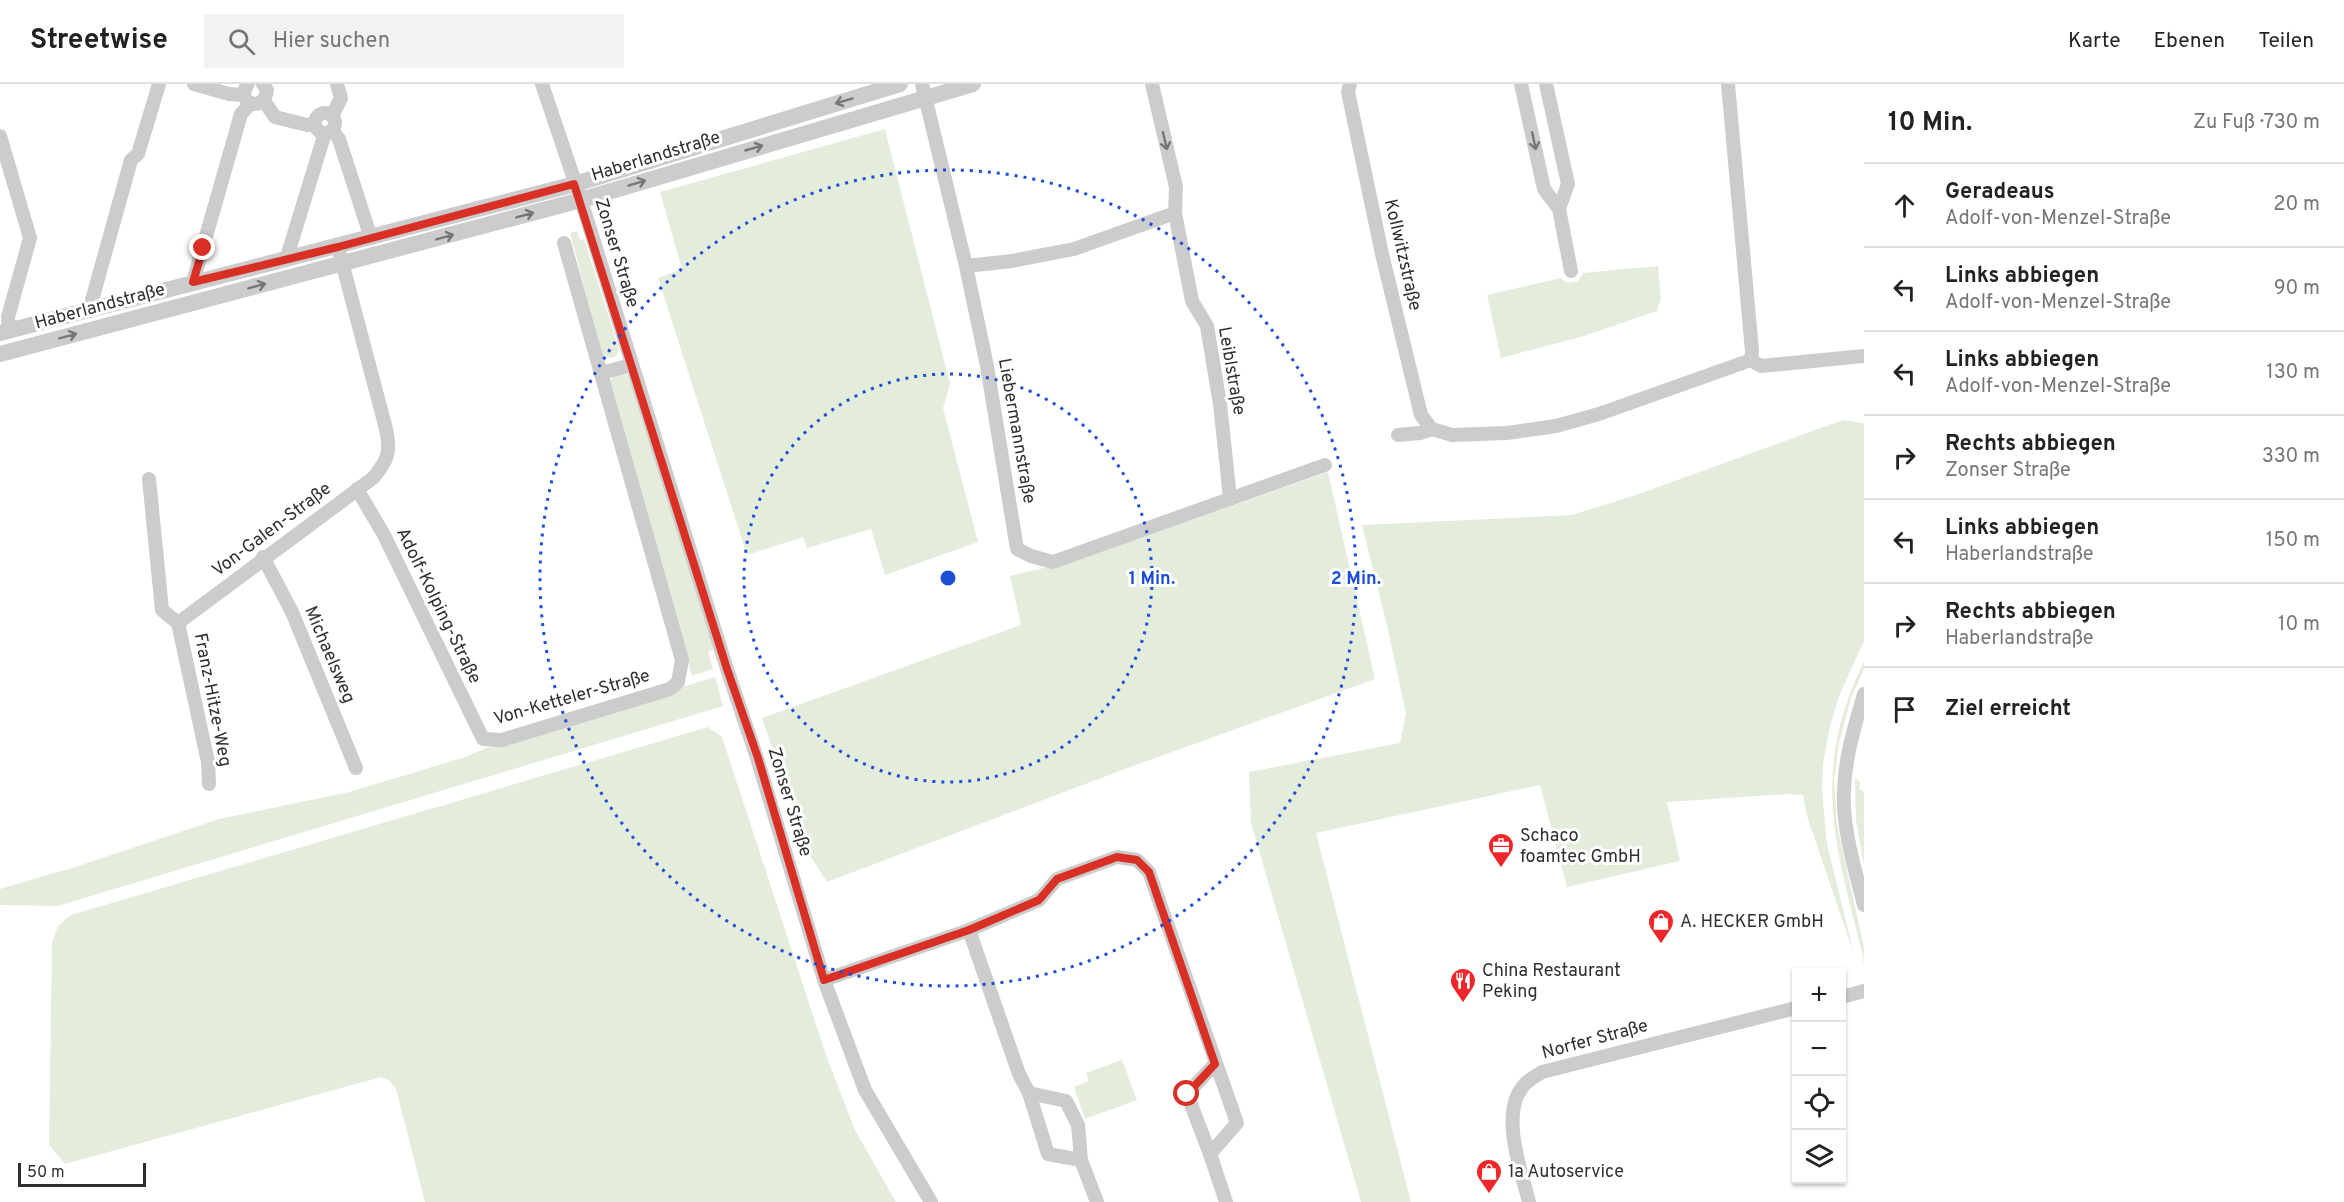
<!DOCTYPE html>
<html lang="de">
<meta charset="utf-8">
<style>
:root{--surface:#fff;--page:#f2f2f2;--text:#222;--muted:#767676;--line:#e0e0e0}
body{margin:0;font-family:Overpass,sans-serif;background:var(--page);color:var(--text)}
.controls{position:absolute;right:18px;bottom:18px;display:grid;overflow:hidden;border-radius:0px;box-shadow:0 2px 4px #0004}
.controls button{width:54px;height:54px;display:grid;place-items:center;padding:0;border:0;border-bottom:2px solid var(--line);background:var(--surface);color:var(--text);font:30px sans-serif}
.scale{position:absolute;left:18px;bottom:15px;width:128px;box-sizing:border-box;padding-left:6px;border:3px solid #2f2f2f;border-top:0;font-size:16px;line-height:21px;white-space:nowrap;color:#2f2f2f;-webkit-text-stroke:4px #fff;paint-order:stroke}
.stop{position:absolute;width:18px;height:18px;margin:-14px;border:4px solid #d93025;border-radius:50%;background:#fff}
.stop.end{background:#d93025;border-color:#fff;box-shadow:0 2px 6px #0008}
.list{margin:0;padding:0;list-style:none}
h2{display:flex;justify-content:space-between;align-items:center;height:78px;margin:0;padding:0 24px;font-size:26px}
h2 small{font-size:20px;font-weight:400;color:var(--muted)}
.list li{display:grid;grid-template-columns:39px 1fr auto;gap:18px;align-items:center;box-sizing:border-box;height:84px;padding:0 24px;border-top:2px solid var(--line)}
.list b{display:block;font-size:22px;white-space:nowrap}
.list p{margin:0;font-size:20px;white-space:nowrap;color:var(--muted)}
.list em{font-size:20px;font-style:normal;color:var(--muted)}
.icon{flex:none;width:33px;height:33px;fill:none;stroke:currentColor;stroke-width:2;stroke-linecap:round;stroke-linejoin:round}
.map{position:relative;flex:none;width:1864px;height:1118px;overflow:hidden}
header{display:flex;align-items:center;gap:36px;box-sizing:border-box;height:84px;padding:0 30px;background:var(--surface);border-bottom:2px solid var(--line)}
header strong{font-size:28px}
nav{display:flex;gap:33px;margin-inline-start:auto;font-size:21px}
.search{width:420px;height:54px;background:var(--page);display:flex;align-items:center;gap:15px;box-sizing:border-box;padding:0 21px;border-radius:0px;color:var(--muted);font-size:22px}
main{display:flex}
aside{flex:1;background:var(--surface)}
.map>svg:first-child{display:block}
.green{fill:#e4eddc}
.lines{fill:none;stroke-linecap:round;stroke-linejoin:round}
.minor{stroke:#ccc;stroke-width:14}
.tertiary{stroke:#ccc;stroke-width:16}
.oneway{stroke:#767676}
.route{stroke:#d93025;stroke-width:8}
.ring{fill:none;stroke:#1d4ed8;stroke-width:3;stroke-dasharray:3 6}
.labels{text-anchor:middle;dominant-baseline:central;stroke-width:6;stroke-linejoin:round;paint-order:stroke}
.street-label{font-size:18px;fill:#2f2f2f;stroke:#fff}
.poi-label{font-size:18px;fill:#2f2f2f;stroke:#fff;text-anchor:start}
.centre{fill:#1d4ed8;stroke:#fff;stroke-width:3}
.ring-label{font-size:18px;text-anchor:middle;font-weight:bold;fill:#1d4ed8;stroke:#fff;stroke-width:6;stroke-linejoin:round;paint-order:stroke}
</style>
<header>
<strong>Streetwise</strong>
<div class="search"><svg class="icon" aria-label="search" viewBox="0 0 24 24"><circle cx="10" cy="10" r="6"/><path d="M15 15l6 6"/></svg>Hier suchen</div>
<nav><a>Karte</a><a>Ebenen</a><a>Teilen</a></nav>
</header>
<main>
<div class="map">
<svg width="1864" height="1118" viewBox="0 0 1864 1118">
<rect width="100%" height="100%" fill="#fff"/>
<g class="green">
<path d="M885 45 950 300 943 324 978 458 885 491 871 445 807 464 803 453 747 471 658 194 682 185 660 108Z"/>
<path d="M577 147 580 156 584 155 618 262V268L615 273 608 274 602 271 570 149Z"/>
<path d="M1658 182 1661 214 1657 227 1584 252 1501 274 1487 211 1561 194C1566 200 1571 199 1578 197L1583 189Z"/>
<path d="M623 288 629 293 714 565 708 567 713 585 692 592 610 296 615 291Z"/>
<path d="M1843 336 1864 339V557L1839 612 1830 642 1823 680 1822 705 1827 760 1854 870 1807 732 1803 711 1789 710 1667 718 1680 777 1567 803 1540 701 1316 749 1411 1118H1361L1251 739 1249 688 1400 659 1406 630 1388 546 1362 441 1572 431 1636 411Z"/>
<path d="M1328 388 1375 595 1133 682 827 798 807 767 762 634 1021 541 1010 492 1082 475Z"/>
<path d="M1864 577V585L1851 614 1839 659 1834 696 1837 741 1864 863 1863 884 1862 868C1834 757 1811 686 1864 577Z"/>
<path d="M715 593 723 622 58 822 0 821V805L78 782 219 735 349 708 465 673 494 661Z"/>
<path d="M708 643 722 653 827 974 855 1046 896 1118H425L396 1005 390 997 381 993 65 1080 49 1061 52 858 58 842 71 831Z"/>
<path d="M1855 694 1860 698 1859 705 1864 708V781L1856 736Z"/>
<path d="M1122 976 1137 1016 1085 1035 1074 1003 1089 997 1086 989Z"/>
</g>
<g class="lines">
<g class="minor">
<path d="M194 0 229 10 244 11"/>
<path d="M248 0C234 18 264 31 267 6L263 0"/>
<path d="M542 0 581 116 727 585 757 674 824 896 865 1006 931 1118"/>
<path d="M922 0 966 182 987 282 1017 465 1031 472 1053 478 1325 381"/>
<path d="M1152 0 1176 103 1175 129 1192 217 1207 242 1220 320 1230 414"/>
<path d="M1350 0 1348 8 1382 170 1421 331 1432 345 1452 351 1507 349 1556 342 1599 330 1751 276 1752 267 1728 0"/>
<path d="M1521 0 1544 105 1559 125 1571 187"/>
<path d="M1546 0 1568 100 1559 125"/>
<path d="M264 17 275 33 307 41H315"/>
<circle cx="325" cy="39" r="10"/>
<path d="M332 32 341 14 337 0"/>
<path d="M332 46 339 55 371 154"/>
<path d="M0 52 30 154 8 233 9 247"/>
<path d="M286 176 325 49"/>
<path d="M966 182 1012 177 1074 165 1175 129"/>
<path d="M193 198 241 30 251 19"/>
<path d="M89 227 131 76 138 70 159 0"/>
<path d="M1751 276 1761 282 1864 272"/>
<path d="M601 289 631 281"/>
<path d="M1398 351 1420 349 1432 345"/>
<path d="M149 395 162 526 178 539"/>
<path d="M357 405 384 451 483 655 502 656 670 605 678 598 682 576 564 159"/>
<path d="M263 473 292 528 356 684"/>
<path d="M178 539 373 394C388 376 391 368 386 345L338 163"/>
<path d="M178 539 208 678 209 700"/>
<path d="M1864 610C1855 641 1845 673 1844 706 1842 744 1855 785 1864 821"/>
<path d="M969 846 1019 990 1029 1009 1048 1070 1081 1076 1097 1118"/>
<path d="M824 896 969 846 1039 816 1057 795 1117 773 1137 776 1149 788 1237 1039 1210 1070 1226 1118"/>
<path d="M1842 913 1864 907"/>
<path d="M1029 1009 1066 1017 1078 1041 1081 1076"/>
<path d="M1210 1070 1187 1010 1215 980"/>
<path d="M1529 1118C1521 1086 1498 1026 1526 999 1530 995 1537 991 1542 988L1796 924"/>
</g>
<g class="tertiary">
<path d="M0 249 575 100 900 0"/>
<path d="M0 270 581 116 973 0"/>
</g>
</g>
<defs><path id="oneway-shaft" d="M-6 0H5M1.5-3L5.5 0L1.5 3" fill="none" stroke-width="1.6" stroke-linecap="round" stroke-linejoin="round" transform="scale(1.5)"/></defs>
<g class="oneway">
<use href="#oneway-shaft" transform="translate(844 17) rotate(163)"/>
<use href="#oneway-shaft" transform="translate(1165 57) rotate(77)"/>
<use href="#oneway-shaft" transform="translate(1534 57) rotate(78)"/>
<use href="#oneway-shaft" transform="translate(754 64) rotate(-16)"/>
<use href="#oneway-shaft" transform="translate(637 99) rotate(-17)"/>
<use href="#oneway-shaft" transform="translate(525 131) rotate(-15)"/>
<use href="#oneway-shaft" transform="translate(445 153) rotate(-15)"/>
<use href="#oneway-shaft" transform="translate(257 202) rotate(-15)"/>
<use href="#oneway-shaft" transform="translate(68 252) rotate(-15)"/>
</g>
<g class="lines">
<path class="route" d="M203 164 193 198 338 163 574 100 727 585 758 674 824 896 969 846 1039 816 1057 795 1117 773 1137 776 1149 788 1215 980 1187 1010"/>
</g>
<g class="ring">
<circle cx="948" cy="494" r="204"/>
<circle cx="948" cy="494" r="408"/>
</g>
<defs>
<symbol id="office-pin" viewBox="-11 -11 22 30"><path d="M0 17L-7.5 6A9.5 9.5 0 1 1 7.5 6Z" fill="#ee282a" stroke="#fff"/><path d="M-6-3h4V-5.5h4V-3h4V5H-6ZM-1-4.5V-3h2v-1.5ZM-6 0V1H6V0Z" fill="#fff"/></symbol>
<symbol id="shop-pin" viewBox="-11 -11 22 30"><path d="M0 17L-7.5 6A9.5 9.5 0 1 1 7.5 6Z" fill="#ee282a" stroke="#fff"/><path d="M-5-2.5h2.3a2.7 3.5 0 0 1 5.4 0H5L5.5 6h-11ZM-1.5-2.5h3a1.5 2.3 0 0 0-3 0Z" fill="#fff"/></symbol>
<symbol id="restaurant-pin" viewBox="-11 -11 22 30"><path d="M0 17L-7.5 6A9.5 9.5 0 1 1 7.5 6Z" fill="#ee282a" stroke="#fff"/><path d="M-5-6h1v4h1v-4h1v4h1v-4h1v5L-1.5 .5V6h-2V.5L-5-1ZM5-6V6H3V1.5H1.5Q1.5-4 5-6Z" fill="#fff"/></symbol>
</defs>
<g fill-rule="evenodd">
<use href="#office-pin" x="1486" y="747" width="30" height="40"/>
<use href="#shop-pin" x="1646" y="823" width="30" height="40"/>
<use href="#restaurant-pin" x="1448" y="882" width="30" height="40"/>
<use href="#shop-pin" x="1474" y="1073" width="30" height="40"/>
</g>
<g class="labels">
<g class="street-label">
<text transform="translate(656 73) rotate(-17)">Haberlandstraße</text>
<text transform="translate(616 169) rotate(73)">Zonser Straße</text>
<text transform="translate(1402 171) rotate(77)">Kollwitzstraße</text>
<text transform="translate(100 223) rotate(-15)">Haberlandstraße</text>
<text transform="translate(1231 287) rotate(80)">Leiblstraße</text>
<text transform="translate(1016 347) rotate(80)">Liebermannstraße</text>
<text transform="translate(272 446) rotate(-37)">Von-Galen-Straße</text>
<text transform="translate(438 522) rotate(64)">Adolf-Kolping-Straße</text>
<text transform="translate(329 571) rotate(67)">Michaelsweg</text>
<text transform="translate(572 614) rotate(-16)">Von-Ketteler-Straße</text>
<text transform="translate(212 616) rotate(79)">Franz-Hitze-Weg</text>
<text transform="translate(789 718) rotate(73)">Zonser Straße</text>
<text transform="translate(1595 956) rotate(-15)">Norfer Straße</text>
</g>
<g class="poi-label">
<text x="1520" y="752">Schaco<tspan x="1520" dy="21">foamtec GmbH</tspan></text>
<text x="1680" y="838">A. HECKER GmbH</text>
<text x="1482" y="887">China Restaurant<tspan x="1482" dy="21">Peking</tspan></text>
<text x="1508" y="1088">1a Autoservice</text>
</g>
</g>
<circle cx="948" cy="494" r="9" class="centre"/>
<g class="ring-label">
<text x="1152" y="500">1 Min.</text>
<text x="1356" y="500">2 Min.</text>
</g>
</svg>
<div class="controls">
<button>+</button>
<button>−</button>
<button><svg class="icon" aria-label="locate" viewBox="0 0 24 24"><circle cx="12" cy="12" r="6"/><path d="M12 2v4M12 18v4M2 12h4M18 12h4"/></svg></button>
<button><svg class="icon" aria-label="layers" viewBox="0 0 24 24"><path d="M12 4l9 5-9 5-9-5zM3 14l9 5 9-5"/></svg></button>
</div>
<div class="scale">50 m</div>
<div class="stop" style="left:1187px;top:1010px"></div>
<div class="stop end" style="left:203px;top:164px"></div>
</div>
<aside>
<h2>10 Min.<small>Zu Fuß · 730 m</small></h2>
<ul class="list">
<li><svg class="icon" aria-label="ahead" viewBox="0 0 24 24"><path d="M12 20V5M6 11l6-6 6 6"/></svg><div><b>Geradeaus</b><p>Adolf-von-Menzel-Straße</p></div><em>20 m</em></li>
<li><svg class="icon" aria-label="left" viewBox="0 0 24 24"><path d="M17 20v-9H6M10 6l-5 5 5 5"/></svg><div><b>Links abbiegen</b><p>Adolf-von-Menzel-Straße</p></div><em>90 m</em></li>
<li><svg class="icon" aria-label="left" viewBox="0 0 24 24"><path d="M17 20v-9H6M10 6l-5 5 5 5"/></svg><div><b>Links abbiegen</b><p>Adolf-von-Menzel-Straße</p></div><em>130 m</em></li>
<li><svg class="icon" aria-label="right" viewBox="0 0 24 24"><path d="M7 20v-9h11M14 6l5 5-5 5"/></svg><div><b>Rechts abbiegen</b><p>Zonser Straße</p></div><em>330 m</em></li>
<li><svg class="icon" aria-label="left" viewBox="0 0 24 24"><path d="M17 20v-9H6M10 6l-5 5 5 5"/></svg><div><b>Links abbiegen</b><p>Haberlandstraße</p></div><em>150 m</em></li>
<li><svg class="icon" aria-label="right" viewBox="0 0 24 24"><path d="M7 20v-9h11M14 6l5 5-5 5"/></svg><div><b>Rechts abbiegen</b><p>Haberlandstraße</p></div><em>10 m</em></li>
<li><svg class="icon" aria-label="arrive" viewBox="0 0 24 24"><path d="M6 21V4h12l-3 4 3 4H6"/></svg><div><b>Ziel erreicht</b></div></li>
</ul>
</aside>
</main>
